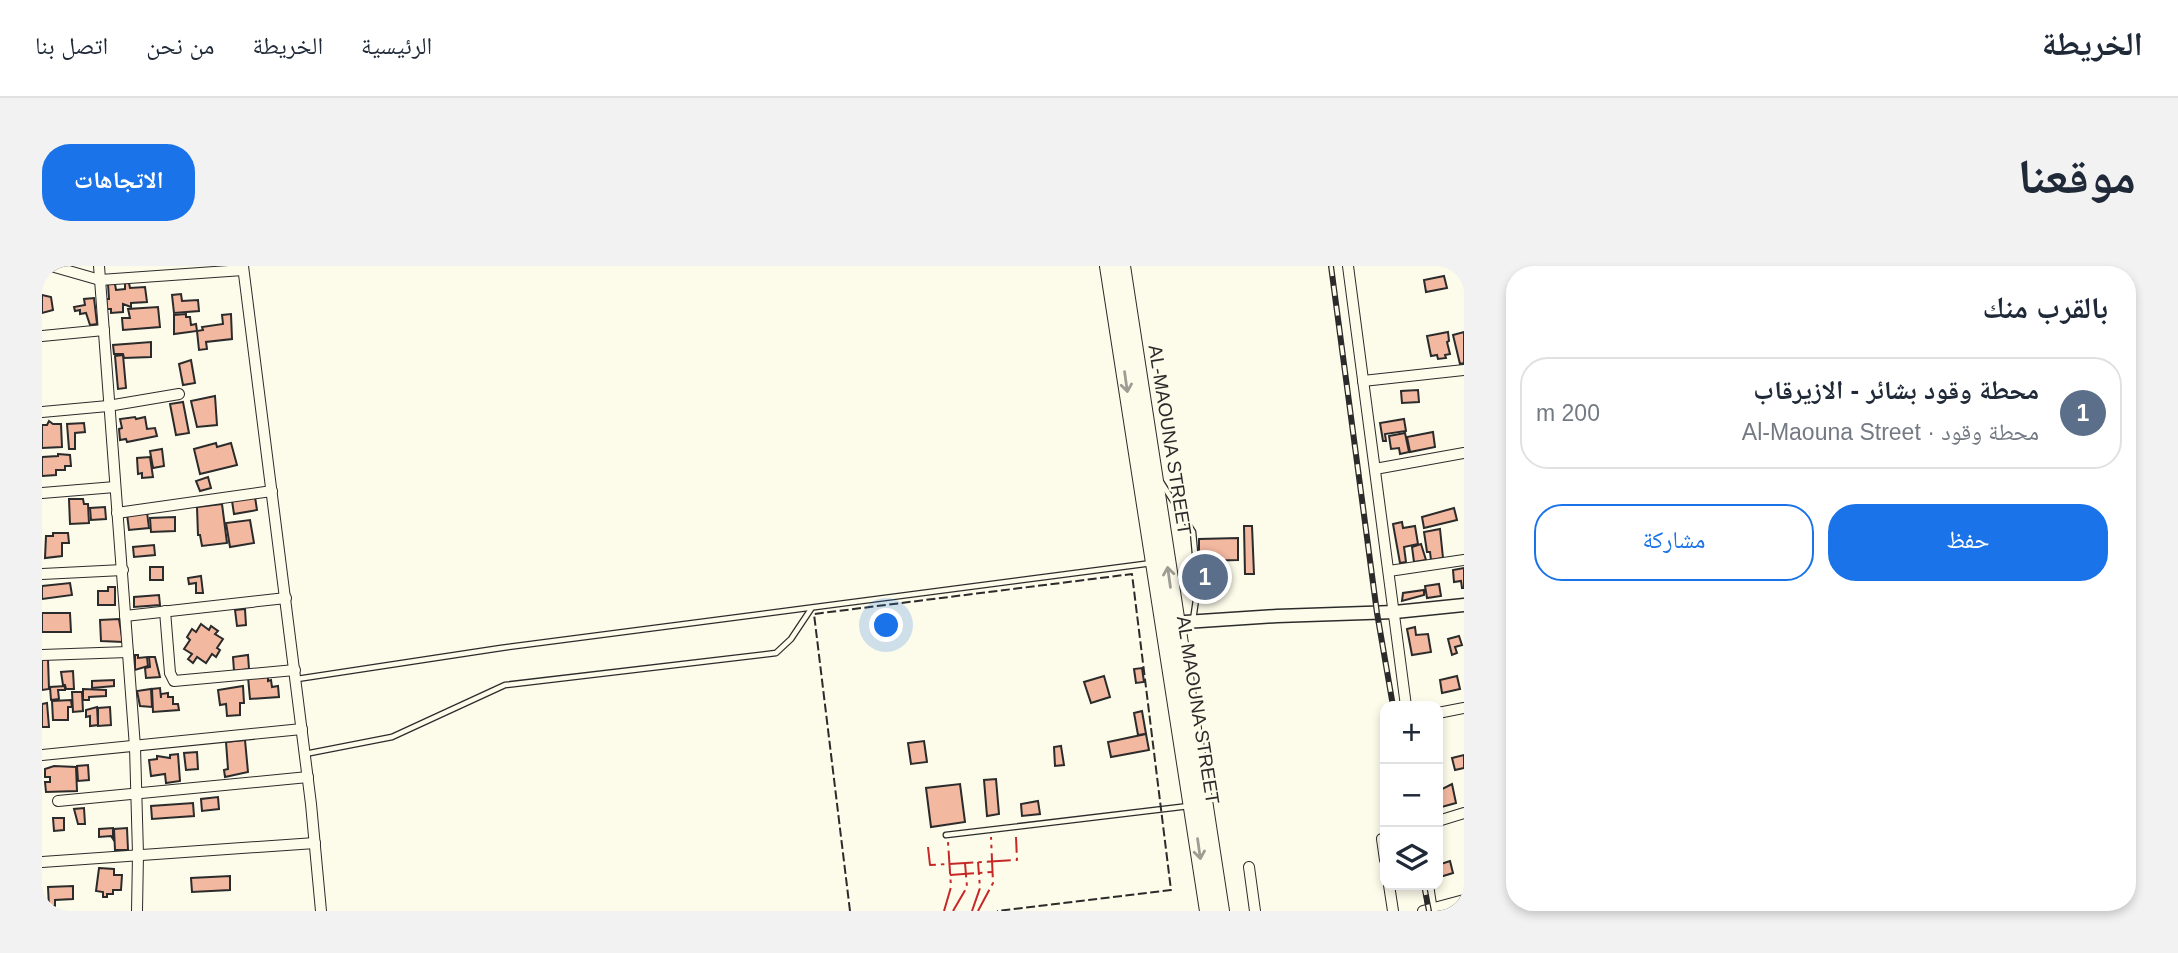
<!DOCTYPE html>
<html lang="ar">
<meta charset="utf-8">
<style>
:root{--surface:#fff;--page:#f2f2f3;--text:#1f2937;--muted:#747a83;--line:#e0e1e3;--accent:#1a73e8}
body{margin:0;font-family:Helvetica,"Noto Naskh Arabic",sans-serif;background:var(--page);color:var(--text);direction:rtl}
.controls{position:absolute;right:21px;bottom:21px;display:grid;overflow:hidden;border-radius:14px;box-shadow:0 4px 10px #0003}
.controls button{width:63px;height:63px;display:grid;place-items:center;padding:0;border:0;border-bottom:2px solid var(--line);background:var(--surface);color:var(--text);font:35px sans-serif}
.you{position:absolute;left:845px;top:360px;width:24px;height:24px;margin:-18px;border:5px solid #fff;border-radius:50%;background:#1a73e8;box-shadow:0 0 0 10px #1a73e833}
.badge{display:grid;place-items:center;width:46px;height:46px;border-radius:50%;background:var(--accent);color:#fff;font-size:23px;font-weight:700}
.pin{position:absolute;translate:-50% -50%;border:4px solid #fff;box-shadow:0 2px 7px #0006}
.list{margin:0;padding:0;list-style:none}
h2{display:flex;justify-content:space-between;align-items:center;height:91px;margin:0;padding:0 28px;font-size:30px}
h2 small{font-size:23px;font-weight:400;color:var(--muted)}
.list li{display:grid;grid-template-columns:46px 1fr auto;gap:21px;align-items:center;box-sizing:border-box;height:112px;margin:0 14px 14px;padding:0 14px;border:2px solid var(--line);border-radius:28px}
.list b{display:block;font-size:26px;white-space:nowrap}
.list p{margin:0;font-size:23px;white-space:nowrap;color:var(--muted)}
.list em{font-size:23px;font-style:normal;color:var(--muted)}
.actions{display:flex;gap:14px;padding:21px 28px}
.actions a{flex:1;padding:16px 0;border:2px solid var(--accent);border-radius:28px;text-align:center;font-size:24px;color:var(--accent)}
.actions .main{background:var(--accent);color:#fff}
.icon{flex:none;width:38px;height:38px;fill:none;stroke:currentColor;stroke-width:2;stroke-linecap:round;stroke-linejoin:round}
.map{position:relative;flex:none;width:1422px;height:645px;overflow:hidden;direction:ltr;border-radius:28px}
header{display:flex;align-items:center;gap:42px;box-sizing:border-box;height:98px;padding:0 35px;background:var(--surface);border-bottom:2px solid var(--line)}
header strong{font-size:33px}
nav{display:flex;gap:38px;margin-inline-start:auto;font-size:24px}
.intro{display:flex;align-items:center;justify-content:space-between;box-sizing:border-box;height:168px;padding:0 42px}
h1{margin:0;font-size:49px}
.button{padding:18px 32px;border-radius:28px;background:var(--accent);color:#fff;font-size:24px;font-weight:700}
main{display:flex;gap:42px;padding:0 42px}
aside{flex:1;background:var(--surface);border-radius:28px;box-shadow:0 4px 10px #0003}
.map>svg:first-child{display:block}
.building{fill:#f2b8a0;stroke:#2b2b2b;stroke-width:2}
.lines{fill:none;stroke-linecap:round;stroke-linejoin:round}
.service-casing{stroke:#2b2b2b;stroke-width:7}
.minor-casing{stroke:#2b2b2b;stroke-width:12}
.tertiary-casing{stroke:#2b2b2b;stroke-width:15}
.trunk-casing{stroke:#2b2b2b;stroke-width:18}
.service{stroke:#fdfbea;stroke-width:4.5}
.minor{stroke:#fdfbea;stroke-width:10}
.tertiary{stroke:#fdfbea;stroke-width:12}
.trunk{stroke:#fdfbea;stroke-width:16}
.rail-casing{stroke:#2b2b2b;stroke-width:6}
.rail{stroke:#fdfbea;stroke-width:3.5;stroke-dasharray:10;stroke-linecap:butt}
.fence{stroke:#2b2b2b;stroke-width:2;stroke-dasharray:9 3.5;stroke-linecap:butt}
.power{stroke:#c62828;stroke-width:2;stroke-dasharray:24 5 3.5 5;stroke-linecap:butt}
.oneway{stroke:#9e9d94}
.labels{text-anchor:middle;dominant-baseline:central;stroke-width:5;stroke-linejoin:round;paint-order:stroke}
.street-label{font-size:19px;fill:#2b2b2b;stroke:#fdfbea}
</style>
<header>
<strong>الخريطة</strong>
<nav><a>الرئيسية</a><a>الخريطة</a><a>من نحن</a><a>اتصل بنا</a></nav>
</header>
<div class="intro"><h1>موقعنا</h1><a class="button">الاتجاهات</a></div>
<main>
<aside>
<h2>بالقرب منك<small></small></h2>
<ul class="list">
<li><span class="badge" style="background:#5c6f8a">1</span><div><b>محطة وقود بشائر - الازيرقاب</b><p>محطة وقود · Al-Maouna Street</p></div><em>200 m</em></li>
</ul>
<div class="actions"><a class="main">حفظ</a><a>مشاركة</a></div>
</aside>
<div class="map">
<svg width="1422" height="645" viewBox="0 0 1422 645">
<rect width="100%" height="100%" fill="#fdfbea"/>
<g class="building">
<path d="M1402 10 1405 22 1384 26 1382 14Z"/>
<path d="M83 17H87L88 22 103 21 105 36 89 37V41L81 38V46L69 47V43H65L64 33H67L66 18H73L74 24 83 23Z"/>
<path d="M139 28 140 35 156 34 157 45 132 47 130 29Z"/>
<path d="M0 29 9 31 11 44 0 47Z"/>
<path d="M52 32 55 58 48 59 44 47 38 48V44L33 45 32 41 43 39 42 33Z"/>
<path d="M116 41 118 61 81 64 80 52H88L86 43Z"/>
<path d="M144 48V51H148L149 59 154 58 155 65 132 68V49Z"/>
<path d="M189 48 190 73 164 76 165 83 157 84 155 65 161 64 160 61 181 58 180 49Z"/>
<path d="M1406 66 1407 75 1405 76 1408 88 1403 89 1404 92 1396 93 1395 89 1389 90 1385 70Z"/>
<path d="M1422 66V97L1418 98 1411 69Z"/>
<path d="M109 76V91L82 92 81 88H72L71 79Z"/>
<path d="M81 89 84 122 76 123 73 90Z"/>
<path d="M149 94 153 117 141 119 137 98Z"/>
<path d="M1376 124 1377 136 1360 137 1359 125Z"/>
<path d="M173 130 175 159 155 161 149 135Z"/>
<path d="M141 136 147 167 134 169 128 138Z"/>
<path d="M93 151 94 153 103 151 105 163 113 162 115 170 85 176 84 173 78 174 77 163 80 162 78 153Z"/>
<path d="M1362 153 1364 165 1343 168 1344 175H1341L1338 157Z"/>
<path d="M7 155 11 158H19L20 181 0 182V159H5Z"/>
<path d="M42 157 43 166 33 167V183H27L25 158Z"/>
<path d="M1391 166 1393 181 1368 186 1365 171Z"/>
<path d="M1363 167 1367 186 1358 188 1357 182 1349 183 1347 170Z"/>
<path d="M174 177 175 181 189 177 195 199 158 208 152 183Z"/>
<path d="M120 183 122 200 111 202 108 185Z"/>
<path d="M16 188 28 189 29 200H23V204H14V209L0 210V191L16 190Z"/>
<path d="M108 191 111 211 100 212V207L96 208 95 192Z"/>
<path d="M166 211 169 222 158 225 154 215Z"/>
<path d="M213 231 215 244 192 248 190 235Z"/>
<path d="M27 233H41L42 238H46L47 257 28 258Z"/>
<path d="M180 238 185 277 160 280 158 269H156L155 241Z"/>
<path d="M63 241 64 253 49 254 48 242Z"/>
<path d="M1412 242 1415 254 1382 262 1380 251Z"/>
<path d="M105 246 107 262 87 264 85 248Z"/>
<path d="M133 251V265L109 266 108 252Z"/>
<path d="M208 254 212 277 188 281 184 257Z"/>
<path d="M1360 256 1361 262 1373 260 1376 278 1362 281 1364 296 1358 297 1351 258Z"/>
<path d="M1202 260H1210L1212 308H1203Z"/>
<path d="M1398 263 1401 292 1389 294 1388 286H1385L1382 266Z"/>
<path d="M11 267H26L27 277H20V290L3 292 4 270H11Z"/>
<path d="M1196 272V294L1157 295V273Z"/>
<path d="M1379 278 1384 294 1372 296 1370 281Z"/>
<path d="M112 279 113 289 92 291 91 281Z"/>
<rect x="108" y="301" width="13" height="13"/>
<path d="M1422 302V322H1420L1419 315 1412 316 1411 304Z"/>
<path d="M159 310 161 327H154V317L147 318 146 312Z"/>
<path d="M28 317 30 329 0 333V320Z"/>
<path d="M1397 318 1399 330 1385 332 1383 320Z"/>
<path d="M66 321H73V339H56V325H66Z"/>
<path d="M1382 324V329L1360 335 1361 327Z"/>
<path d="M117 329 118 339 92 341V331Z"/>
<path d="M203 343 204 359 195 360 193 344Z"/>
<path d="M0 347H28L29 366H0Z"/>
<path d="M77 353 81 376 59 375 58 354Z"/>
<path d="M159 358 167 364 169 360 176 365 173 368 181 373 175 382 178 384 174 391 170 388 164 397 155 391 151 397 146 393 150 388 142 383 148 374 145 371 150 363 154 366Z"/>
<path d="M1373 361 1374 369 1386 368 1389 386 1370 389 1365 363Z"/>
<path d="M1417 370 1420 379 1413 381 1415 387 1410 389 1406 373Z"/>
<path d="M93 389H96V392L105 391 106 400 93 404Z"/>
<path d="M206 389 207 403 192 405 191 391Z"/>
<path d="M107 391H113L118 411 104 412 103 402 108 401Z"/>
<path d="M6 393 7 423 0 424V394Z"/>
<path d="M1100 402 1102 416 1094 417 1092 403Z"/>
<path d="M31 405 32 423H24L23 419H21L19 406Z"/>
<path d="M226 410V415L229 414 230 421 236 420 237 431 208 433 206 411Z"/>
<path d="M1062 410 1068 431 1049 437 1042 416Z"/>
<path d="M1415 410 1418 423 1400 427 1398 414Z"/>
<path d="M72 414V420L50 422V415Z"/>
<path d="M23 420V424H16L17 433 9 434 8 421Z"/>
<path d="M201 420 202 437H198V449L185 450 184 438 178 439 176 424Z"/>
<path d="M118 422 119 432V428L126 427V431H131V438H136L137 444 111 446 110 423Z"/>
<path d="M41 423 64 424V430L47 431V434H41Z"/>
<path d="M109 423 110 441 98 440 95 425Z"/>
<path d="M30 426H40L41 445 31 446Z"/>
<path d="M29 434 30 441H26V454H11L10 435Z"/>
<path d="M5 437 7 461H0V438Z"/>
<path d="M55 441 56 459 48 460V450L44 451V444Z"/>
<path d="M68 441 69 459 56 460V442Z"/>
<path d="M1100 445 1104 468 1096 469 1092 447Z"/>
<path d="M1104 468 1107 484 1069 491 1066 476Z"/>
<path d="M203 474 206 506 183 511 182 504 186 503 184 476Z"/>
<path d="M882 475 885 496 869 498 866 477Z"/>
<path d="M1019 480 1022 499 1013 500 1012 481Z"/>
<path d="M155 486 156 503 144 504 142 487Z"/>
<path d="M136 488 138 515 124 517 123 508 109 510 107 494 115 493V490L128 492V489Z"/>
<path d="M1422 489V502L1413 504 1410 492Z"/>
<path d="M46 499 47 514 36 515 35 500Z"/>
<path d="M12 500 34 501 35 525 4 526 3 516H8V511H3V503Z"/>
<path d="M954 513 957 548 945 550 942 514Z"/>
<path d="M918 518 923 556 889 561 884 522Z"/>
<path d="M1410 518 1414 537 1396 542V525Z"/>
<path d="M176 531 177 543 160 545 159 533Z"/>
<path d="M996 535 998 548 980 550 979 538Z"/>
<path d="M151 537 152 550 110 553 109 540Z"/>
<path d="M42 542 43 558H36L32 543Z"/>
<path d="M11 552H22V564L12 565Z"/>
<path d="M71 562V573L69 570 57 571V563Z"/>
<path d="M85 562 86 584H73L72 563Z"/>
<path d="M1408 595 1411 607 1398 611 1396 599Z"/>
<path d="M57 602 72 603V609H80L79 624H71V628H65V631H61V626L54 625Z"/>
<path d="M188 610V624L150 626 149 612Z"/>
<path d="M31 620V633L13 634V640L7 641 6 621Z"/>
</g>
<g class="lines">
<defs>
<g id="service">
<path d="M1119 216 1151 266 1156 320 1151 354"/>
<path d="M255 413 459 382 1110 297"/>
<path d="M263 488 350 471 463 419 734 387 749 373 769 343"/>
<path d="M904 569 1147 540"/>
</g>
<g id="minor">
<path d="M9 0 58 14 201 4"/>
<path d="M57 0 93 481 96 588 95 645"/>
<path d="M201 0 269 538 279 645"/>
<path d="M1306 0 1364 440"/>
<path d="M0 70 62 64"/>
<path d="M1321 115 1422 104"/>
<path d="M0 146 66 140 137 128"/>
<path d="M1333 203 1422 187"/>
<path d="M0 227 73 221"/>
<path d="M75 247 230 225"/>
<path d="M1347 305 1422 294"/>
<path d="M0 308 81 304"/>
<path d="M123 345 128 407 132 415 253 404"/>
<path d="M83 350 244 332"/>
<path d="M0 389 86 386"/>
<path d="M1396 447 1422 442"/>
<path d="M0 489 260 463"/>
<path d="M16 535 266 511"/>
<path d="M1396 555 1422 547"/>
<path d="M1343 572 1340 573 1343 594"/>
<path d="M0 596 273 577"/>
<path d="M1207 601 1213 645"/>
<path d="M1347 619 1351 645"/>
<path d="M1386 619 1390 645"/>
<path d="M1381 645 1422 634"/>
</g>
<path id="tertiary" d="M1128 357 1235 350 1353 346 1422 339"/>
<g id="trunk">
<path d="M1066 0 1166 645"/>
<path d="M1080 0 1179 645"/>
</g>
</defs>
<use href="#service" class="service-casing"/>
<use href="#minor" class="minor-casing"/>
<use href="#tertiary" class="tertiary-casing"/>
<use href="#trunk" class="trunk-casing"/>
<use href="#service" class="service"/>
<use href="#minor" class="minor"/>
<use href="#tertiary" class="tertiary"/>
<use href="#trunk" class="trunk"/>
<defs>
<g id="rail">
<path d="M1289 0 1335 347 1351 440"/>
<path d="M1382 619 1387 645"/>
</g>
</defs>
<use href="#rail" class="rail-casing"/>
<use href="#rail" class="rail"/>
<path class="fence" d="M808 645 772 348 1090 308 1129 624 955 645"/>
<g class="power">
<path d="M886 581 888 599 975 594 974 571"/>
<path d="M908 609 950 606"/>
<path d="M902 645 909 621 906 576"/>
<path d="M911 645 925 621 923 597"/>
<path d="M930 645 938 622 936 596"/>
<path d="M936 645 951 617 949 571"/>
</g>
</g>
<defs><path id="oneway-shaft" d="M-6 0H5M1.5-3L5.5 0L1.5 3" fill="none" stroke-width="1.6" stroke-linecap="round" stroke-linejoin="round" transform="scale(1.75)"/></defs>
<g class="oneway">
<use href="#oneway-shaft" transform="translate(1084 116) rotate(82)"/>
<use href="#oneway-shaft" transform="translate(1127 311) rotate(-98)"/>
<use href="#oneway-shaft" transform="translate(1157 583) rotate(82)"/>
</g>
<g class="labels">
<g class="street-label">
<text transform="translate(1128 174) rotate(81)">AL-MAOUNA STREET</text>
<text transform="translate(1156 444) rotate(81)">AL MAOUNA STREET</text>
</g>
</g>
</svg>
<div class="controls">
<button>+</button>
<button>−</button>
<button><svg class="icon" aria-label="layers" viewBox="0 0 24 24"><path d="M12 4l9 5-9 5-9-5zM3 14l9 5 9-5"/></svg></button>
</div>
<div class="you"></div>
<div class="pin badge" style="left:1163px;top:311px;background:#5c6f8a">1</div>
</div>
</main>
